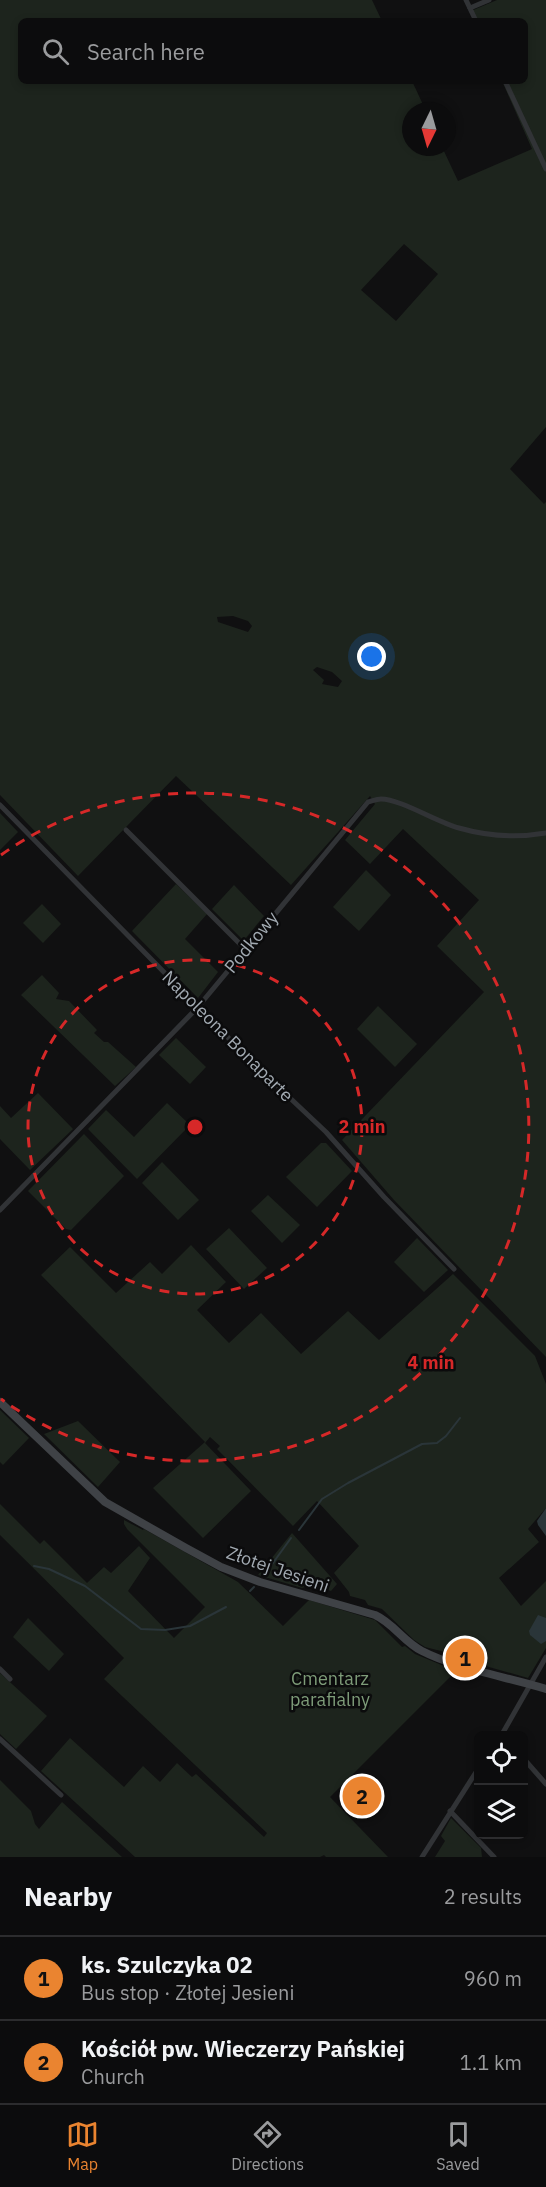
<!DOCTYPE html>
<meta charset="utf-8">
<style>
:root{--surface:#0c0c0d;--page:#1a1a1b;--text:#f1f3f6;--muted:#9a9b9d;--line:#2c2c2e;--accent:#ea8430}
body{margin:0;font-family:"IBM Plex Sans",sans-serif;background:var(--page);color:var(--text)}
.controls{position:absolute;right:18px;bottom:18px;display:grid;overflow:hidden;border-radius:9px;box-shadow:0 3px 9px #0003}
.controls button{width:54px;height:54px;display:grid;place-items:center;padding:0;border:0;border-bottom:2px solid var(--line);background:var(--surface);color:var(--text);font:30px sans-serif}
.compass{position:absolute;left:402px;top:102px;width:54px;height:54px;border-radius:50%;background:var(--surface);box-shadow:0 3px 9px #0003;rotate:185deg}
.you{position:absolute;left:372px;top:657px;width:21px;height:21px;margin:-15px;border:4px solid #fff;border-radius:50%;background:#1a73e8;box-shadow:0 0 0 9px #1a73e833}
.badge{display:grid;place-items:center;width:39px;height:39px;border-radius:50%;background:var(--accent);color:#111;font-size:20px;font-weight:700}
.pin{position:absolute;translate:-50% -50%;border:3px solid #fff;box-shadow:0 2px 6px #0006}
.list{margin:0;padding:0;list-style:none}
h2{display:flex;justify-content:space-between;align-items:center;height:78px;margin:0;padding:0 24px;font-size:26px}
h2 small{font-size:20px;font-weight:400;color:var(--muted)}
.list li{display:grid;grid-template-columns:39px 1fr auto;gap:18px;align-items:center;box-sizing:border-box;height:84px;padding:0 24px;border-top:2px solid var(--line)}
.list b{display:block;font-size:22px;white-space:nowrap}
.list p{margin:0;font-size:20px;white-space:nowrap;color:var(--muted)}
.list em{font-size:20px;font-style:normal;color:var(--muted)}
.icon{flex:none;width:33px;height:33px;fill:none;stroke:currentColor;stroke-width:2;stroke-linecap:round;stroke-linejoin:round}
.map{position:relative;flex:none;width:546px;height:1857px;overflow:hidden}
.search{position:absolute;background:var(--surface);box-shadow:0 3px 9px #0003;left:18px;right:18px;top:18px;height:66px;display:flex;align-items:center;gap:15px;box-sizing:border-box;padding:0 21px;border-radius:9px;color:var(--muted);font-size:22px}
.sheet{height:246px;background:var(--surface)}
nav{display:flex;justify-content:space-around;align-items:center;box-sizing:border-box;height:84px;border-top:2px solid var(--line);background:var(--surface);font-size:16px;color:var(--muted)}
nav a{display:grid;justify-items:center;gap:3px}
nav .on{color:var(--accent)}
.map>svg:first-child{display:block}
.green{fill:#1d241d;fill-rule:evenodd}
.water{fill:#2a3539}
.lines{fill:none;stroke-linecap:round;stroke-linejoin:round}
.stream{stroke:#2a3539;stroke-width:2}
.street{stroke:#313336;stroke-width:5}
.secondary{stroke:#3f4246;stroke-width:8}
.ring{fill:none;stroke:#d62828;stroke-width:3;stroke-dasharray:10 8}
.labels{text-anchor:middle;dominant-baseline:central;stroke-width:5;stroke-linejoin:round;paint-order:stroke}
.street-label{font-size:18px;fill:#a2aab2;stroke:#0b0b0c}
.park-label{font-size:18px;fill:#7e9c79;stroke:#0b0b0c}
.centre{fill:#d62828;stroke:#0b0b0c;stroke-width:3}
.ring-label{font-size:18px;text-anchor:middle;font-weight:bold;fill:#d62828;stroke:#0b0b0c;stroke-width:5;stroke-linejoin:round;paint-order:stroke}
</style>
<div class="map">
<svg width="546" height="1857" viewBox="0 0 546 1857">
<rect width="100%" height="100%" fill="#101011"/>
<g class="green">
<path d="M0 0H372L382 21H21V81H412L426 111H411V147H442L458 181 532 149 502 81H525V21H476L471 11 497 0H546V427L510 469 544 504 546 502V1357L394 1200 342 1140 484 992 437 946 479 900 403 829 370 864 345 840 375 804 370 796 291 885 176 776 78 876 0 795ZM404 244 438 274 396 321 361 290ZM233 616 248 621 252 626 248 632 218 622 217 617ZM317 667 332 672 342 681 338 687 322 684 324 680 313 670Z"/>
<path d="M0 813 18 832 0 850Z"/>
<path d="M366 870 391 895 359 931 333 907Z"/>
<path d="M176 884 207 914 185 939 218 972 198 998 132 931Z"/>
<path d="M234 885 264 916 245 939H242L212 909Z"/>
<path d="M42 904 61 924 43 943 23 923Z"/>
<path d="M42 975 59 993 56 999 69 1001 97 1030 94 1033 104 1042H108L136 1067 115 1086 21 995Z"/>
<path d="M378 1006 417 1044 395 1067 357 1029Z"/>
<path d="M176 1038 206 1067 190 1084 159 1055Z"/>
<path d="M38 1093 73 1129 30 1170 0 1139V1106L11 1118Z"/>
<path d="M167 1103 190 1125 137 1179 88 1129 106 1110 134 1137Z"/>
<path d="M84 1134 124 1176 71 1230 66 1229 28 1191Z"/>
<path d="M321 1143H326L352 1171 317 1207 286 1177Z"/>
<path d="M162 1162 199 1200 178 1220 142 1183Z"/>
<path d="M268 1195 300 1225 282 1243 251 1211Z"/>
<path d="M229 1228 267 1268 244 1289 206 1249Z"/>
<path d="M417 1238 448 1270 424 1292 394 1262Z"/>
<path d="M191 1245 226 1282 197 1310 229 1343 261 1313 301 1354 348 1311 379 1340 453 1274 535 1356 546 1384V1508L528 1529 539 1542 499 1578 521 1606 546 1581V1648L528 1678 489 1667 469 1658 425 1647 414 1640 382 1609 368 1605 365 1600 350 1596 349 1592 334 1573 359 1546 317 1501 293 1526 217 1449 220 1446 210 1437 205 1443 251 1491 203 1538 153 1488 205 1442 41 1275 70 1247 116 1293 150 1262 162 1274Z"/>
<path d="M0 1410 29 1438 3 1465 0 1462Z"/>
<path d="M78 1421 120 1462 98 1487 44 1434Z"/>
<path d="M0 1504 40 1544 44 1540 87 1583 104 1567 111 1573 139 1546 150 1558 128 1591 174 1638 205 1607 127 1529 124 1524V1520L143 1530 144 1529 238 1582 283 1626 309 1600 375 1620 402 1647 405 1646 415 1654 456 1671 330 1797 388 1857H326L324 1855 320 1857H135L41 1771 70 1738 124 1787 143 1766 160 1782 177 1763 192 1777 196 1774 264 1837 267 1833 104 1679 124 1658 0 1535Z"/>
<path d="M292 1533 337 1584 331 1591 312 1585 302 1588 258 1575Z"/>
<path d="M28 1618 64 1654 49 1671 13 1637Z"/>
<path d="M0 1673 47 1716 16 1749 0 1734Z"/>
<path d="M0 1780 31 1811 35 1824 39 1829 62 1802 122 1857H0Z"/>
<path d="M451 1818 481 1848 482 1857H435L445 1841 441 1836Z"/>
</g>
<g class="water">
<path d="M546 1508V1536L538 1525 537 1521Z"/>
<path d="M538 1615 546 1618V1641L541 1644 530 1635 529 1631Z"/>
</g>
<g class="lines">
<g class="stream">
<path d="M299 1530 322 1499 348 1483 422 1444 437 1443 446 1436 460 1418"/>
<path d="M34 1566 49 1569 85 1586 141 1629 165 1630 190 1626 226 1607"/>
<path d="M265 1574 291 1538"/>
<path d="M250 1591 254 1587"/>
</g>
<g class="street">
<path d="M466 0 476 21"/>
<path d="M470 8 489 0"/>
<path d="M505 81 546 169"/>
<path d="M0 805 255 1065 326 1132 384 1197 454 1269"/>
<path d="M126 830 245 949"/>
<path d="M0 1210 198 1007 368 802C372 801 377 799 381 799 400 799 437 822 459 828 487 836 517 838 546 833"/>
<path d="M0 1669 10 1679"/>
<path d="M501 1736 546 1657"/>
<path d="M0 1739 61 1795"/>
<path d="M524 1759 546 1784"/>
<path d="M450 1811 494 1857"/>
<path d="M422 1857 478 1769"/>
</g>
<path class="secondary" d="M0 1402 105 1502 186 1548 221 1567 260 1582 375 1615C393 1623 404 1642 422 1651 457 1669 508 1677 546 1689"/>
</g>
<g class="ring">
<circle cx="195" cy="1127" r="167"/>
<path d="M1 855A334 334 0 1 1 1 1399"/>
</g>
<g class="labels">
<g class="street-label">
<text transform="translate(251 942) rotate(-51)">Podkowy</text>
<text transform="translate(228 1036) rotate(45)">Napoleona Bonaparte</text>
<text transform="translate(278 1569) rotate(19)">Złotej Jesieni</text>
</g>
<g class="park-label">
<text x="330" y="1678">Cmentarz<tspan x="330" dy="21">parafialny</tspan></text>
</g>
</g>
<circle cx="195" cy="1127" r="9" class="centre"/>
<g class="ring-label">
<text x="362" y="1133">2 min</text>
<text x="431" y="1369">4 min</text>
</g>
</svg>
<div class="controls">
<button><svg class="icon" aria-label="locate" viewBox="0 0 24 24"><circle cx="12" cy="12" r="6"/><path d="M12 2v4M12 18v4M2 12h4M18 12h4"/></svg></button>
<button><svg class="icon" aria-label="layers" viewBox="0 0 24 24"><path d="M12 4l9 5-9 5-9-5zM3 14l9 5 9-5"/></svg></button>
</div>
<svg class="compass" viewBox="-18 -18 36 36"><path d="M0-13l5 13h-10z" fill="#e53935"/><path d="M0 13l5-13h-10z" fill="#9a9b9d"/></svg>
<div class="you"></div>
<div class="pin badge" style="left:465px;top:1658px">1</div>
<div class="pin badge" style="left:362px;top:1796px">2</div>
<div class="search"><svg class="icon" aria-label="search" viewBox="0 0 24 24"><circle cx="10" cy="10" r="6"/><path d="M15 15l6 6"/></svg>Search here</div>
</div>
<section class="sheet">
<h2>Nearby<small>2 results</small></h2>
<ul class="list">
<li><span class="badge">1</span><div><b>ks. Szulczyka 02</b><p>Bus stop · Złotej Jesieni</p></div><em>960 m</em></li>
<li><span class="badge">2</span><div><b>Kościół pw. Wieczerzy Pańskiej</b><p>Church</p></div><em>1.1 km</em></li>
</ul>
</section>
<nav>
<a class="on"><svg class="icon" aria-label="map" viewBox="0 0 24 24"><path d="M3 6l6-2 6 2 6-2v14l-6 2-6-2-6 2zM9 4v14M15 6v14"/></svg>Map</a>
<a><svg class="icon" aria-label="directions" viewBox="0 0 24 24"><path d="M12 3l9 9-9 9-9-9zM9 14v-3h6M13 9l2 2-2 2"/></svg>Directions</a>
<a><svg class="icon" aria-label="saved" viewBox="0 0 24 24"><path d="M7 4h10v16l-5-4-5 4z"/></svg>Saved</a>
</nav>
